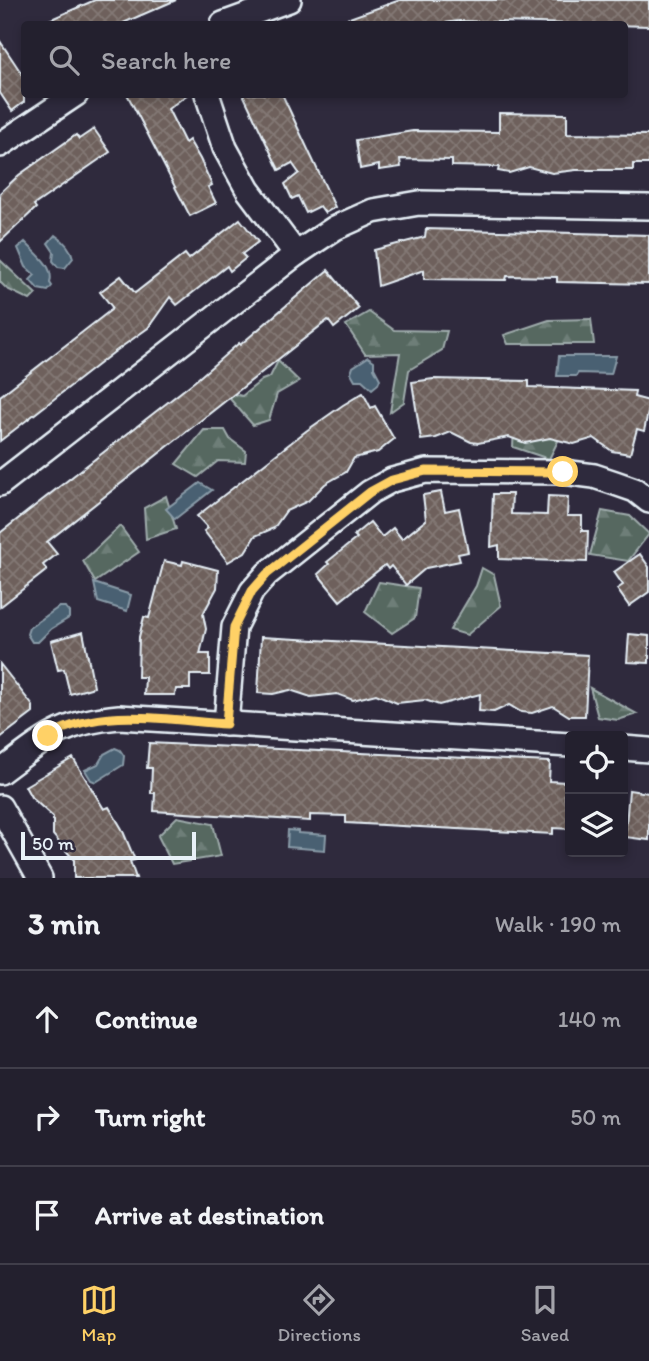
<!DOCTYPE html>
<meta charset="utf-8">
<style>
:root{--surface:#23202e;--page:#2b2836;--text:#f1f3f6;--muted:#a3a3aa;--line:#403e4a;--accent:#ffd166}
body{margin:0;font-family:Itim,sans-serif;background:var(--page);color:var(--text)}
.controls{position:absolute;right:21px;bottom:21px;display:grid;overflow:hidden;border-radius:7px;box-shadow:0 4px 10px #0003}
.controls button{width:63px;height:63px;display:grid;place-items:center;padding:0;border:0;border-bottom:2px solid var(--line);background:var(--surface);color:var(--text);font:35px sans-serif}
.scale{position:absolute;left:21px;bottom:18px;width:175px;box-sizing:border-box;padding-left:7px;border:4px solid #e8f1f8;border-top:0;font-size:19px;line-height:24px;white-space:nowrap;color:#e8f1f8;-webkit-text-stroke:5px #2f2a3d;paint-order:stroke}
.stop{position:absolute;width:21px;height:21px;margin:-16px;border:5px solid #ffd166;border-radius:50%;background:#fff}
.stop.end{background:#ffd166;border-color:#fff;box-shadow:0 2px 7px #0008}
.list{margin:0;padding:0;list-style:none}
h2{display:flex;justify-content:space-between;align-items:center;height:91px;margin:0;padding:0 28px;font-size:30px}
h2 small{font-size:23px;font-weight:400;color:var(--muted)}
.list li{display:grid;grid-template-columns:46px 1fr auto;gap:21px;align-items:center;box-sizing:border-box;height:98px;padding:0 28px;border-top:2px solid var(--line)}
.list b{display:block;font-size:26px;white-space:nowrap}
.list em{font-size:23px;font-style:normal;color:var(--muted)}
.icon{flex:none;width:38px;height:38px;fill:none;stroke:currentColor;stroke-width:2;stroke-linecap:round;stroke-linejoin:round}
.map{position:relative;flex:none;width:649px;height:878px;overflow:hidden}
.search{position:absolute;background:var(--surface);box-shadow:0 4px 10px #0003;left:21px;right:21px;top:21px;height:77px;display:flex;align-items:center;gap:18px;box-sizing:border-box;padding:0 24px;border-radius:7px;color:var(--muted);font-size:26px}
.sheet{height:385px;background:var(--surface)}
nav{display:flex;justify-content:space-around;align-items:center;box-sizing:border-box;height:98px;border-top:2px solid var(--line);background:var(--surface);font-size:19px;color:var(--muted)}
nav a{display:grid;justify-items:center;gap:4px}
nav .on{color:var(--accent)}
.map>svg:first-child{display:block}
.forest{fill:url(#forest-firs);stroke:#9facac;stroke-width:2}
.water{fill:#496172;stroke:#899ba8;stroke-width:2}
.building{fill:url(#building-cross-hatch);stroke:#e8f1f8;stroke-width:2}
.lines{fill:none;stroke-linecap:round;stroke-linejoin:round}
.street-casing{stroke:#e8f1f8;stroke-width:28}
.street{stroke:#2f2a3d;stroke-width:23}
.route{stroke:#ffd166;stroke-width:9}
</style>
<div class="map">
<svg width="649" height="878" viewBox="0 0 649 878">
<defs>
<pattern id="forest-firs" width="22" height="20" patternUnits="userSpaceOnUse" patternTransform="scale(1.75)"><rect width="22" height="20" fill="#566860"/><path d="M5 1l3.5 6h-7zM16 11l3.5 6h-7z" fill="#6e7e78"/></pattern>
<pattern id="building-cross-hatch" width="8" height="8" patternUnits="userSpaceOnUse" patternTransform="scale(1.75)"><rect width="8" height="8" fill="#6e615c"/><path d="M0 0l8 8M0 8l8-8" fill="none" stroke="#837874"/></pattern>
</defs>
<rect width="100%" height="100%" fill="#2f2a3d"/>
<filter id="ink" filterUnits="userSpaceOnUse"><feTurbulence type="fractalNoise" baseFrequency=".0143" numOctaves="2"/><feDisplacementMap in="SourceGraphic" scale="14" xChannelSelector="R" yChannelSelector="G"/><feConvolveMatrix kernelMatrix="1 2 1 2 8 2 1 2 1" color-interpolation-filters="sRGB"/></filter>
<g filter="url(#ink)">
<g class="forest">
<path d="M0 260 36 294 30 300 7 289 0 282Z"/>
<path d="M369 312 394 330 447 331 442 350 409 370 404 402 390 412 400 353 365 354 346 325Z"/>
<path d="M591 319 594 344H508L504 335 549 320Z"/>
<path d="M278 361 299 381 277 394 269 420 253 425 223 391 242 396 262 380 270 377Z"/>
<path d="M551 422 558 441 549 459 513 447 514 428Z"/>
<path d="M204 430H225L230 439 246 451 245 462 218 461 198 477 176 464Z"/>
<path d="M166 496 176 529 146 539 144 508Z"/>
<path d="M602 511 630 516 649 534 628 561 590 555Z"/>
<path d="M120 526 139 552 95 582 83 561Z"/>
<path d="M482 568 494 575 501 606 467 635 450 630 476 586Z"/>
<path d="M379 582 419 588 415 618 392 633 365 612Z"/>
<path d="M590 688 637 714 618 720 598 717Z"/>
<path d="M177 817 213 824 221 856 172 864 158 836Z"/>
</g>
<g class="water">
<path d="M55 235C64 241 71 248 73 258L65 268 58 267 53 261 54 252 48 243Z"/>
<path d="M25 242C35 253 55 266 50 283L52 286 48 291 38 289 30 280 35 275 26 267 18 248Z"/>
<path d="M559 356H616L611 374 578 373 576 376H557Z"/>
<path d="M368 357 374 361V368L380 379 378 384 372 389 362 380H355L351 373 353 367Z"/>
<path d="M200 483 212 490 175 519 166 509Z"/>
<path d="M94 583 131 595 127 611 98 602Z"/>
<path d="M59 607H65L69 612V618L51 629 38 642H32L27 634 29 628Z"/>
<path d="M115 748 120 750 124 756 123 765 96 782 91 780 85 770 98 764 104 754Z"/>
<path d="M288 830 298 831V833L326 835 325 850 287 847Z"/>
</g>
<g class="building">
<path d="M95 0H176L121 24H40Z"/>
<path d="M400 0H649V26L459 21 437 24H339L338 22Z"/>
<path d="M0 41 24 77V102L12 111 0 93Z"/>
<path d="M127 94H188L168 109 185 143 189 140 200 159 212 185 208 187 216 203 190 216Z"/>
<path d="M243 94H282L335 207 325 213 320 206 306 213 298 196 292 199 285 184 299 173 292 163 279 170Z"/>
<path d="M499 113 567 114V134L649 135V164H633V170H576L552 173 529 167 509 173 498 171 499 167 452 166V160L400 159 401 167 379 170V165L360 169 356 140 413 131 499 132Z"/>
<path d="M94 129 110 152 34 205 36 208 0 242V193L19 175 76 135 79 139Z"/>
<path d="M240 219 258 242 242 254 246 258 230 271 227 266 177 305 170 297 148 328 113 353 0 441V396L111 310 112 307 100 292 121 276 135 293 185 254 189 259Z"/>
<path d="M426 229 649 235V284L557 282V277L507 276 506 280 424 279V270L378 286 374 250 425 237Z"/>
<path d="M328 270 359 308 334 328 328 320 47 542 57 554 43 565 47 570 0 607V533L195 381 239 343 240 345Z"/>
<path d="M433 379 529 381V387L635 391 634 397 649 401V408L644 431 637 429 630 454 612 451 594 438 574 444 550 438 525 443 509 437 478 443 471 442 451 432 436 438 421 440 412 382Z"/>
<path d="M363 393 371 408 375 406 394 439 378 452 354 458 346 472 325 484 308 501 286 511 274 528 255 536 245 552 228 562 204 531 208 528 197 516 306 431 343 405Z"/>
<path d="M441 492 445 511 459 508 468 552 458 554 460 561 426 568 406 585 391 566 388 569 385 565 340 601 318 574 329 564 327 562 357 538 354 535 370 522 382 537 393 528 402 539 426 520 423 495Z"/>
<path d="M493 494H512L511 514 547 515 548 496 568 497 567 516H582V531H588L587 562 499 559V545L491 547Z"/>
<path d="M640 554 649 567V592L629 606 617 589 623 585 614 572Z"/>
<path d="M164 561 182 565 183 561 218 570 217 588 203 614 206 629 200 654H210V675H190V689H176L175 695H144L145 677H138L139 637 144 617 149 618Z"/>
<path d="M83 632 94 687 70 694 64 669 58 670 51 641Z"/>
<path d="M629 634 649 636V663L627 662Z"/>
<path d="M261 637 588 655 585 716H569L553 706 532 713 521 712 509 705 494 712 479 711 480 694 439 705 425 700 397 703 376 694 353 700 337 694 311 697 290 690 273 694 258 693Z"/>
<path d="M0 664 33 706V713L0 738Z"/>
<path d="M149 743 550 762 549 781 566 782 565 799H570V829L553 828V834L346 823V816L310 815V821L154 811 155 793H151L152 768H147Z"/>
<path d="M73 758 104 809 109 807 122 829 135 860 130 861 136 878H74V860L53 835V817L31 797 25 786Z"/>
<path d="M629 790 649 793V840L625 837Z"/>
</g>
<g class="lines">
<defs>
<g id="street">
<path d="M223 24 289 0"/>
<path d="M207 94 225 148 248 190 296 254"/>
<path d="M0 145 76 94"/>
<path d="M0 484 296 254 335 228 373 211 419 203 649 207"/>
<path d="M226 724 234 627 252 591 267 574 370 492 392 480 426 471 563 472 594 476 615 483 635 490 649 501"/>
<path d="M623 748 649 750"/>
<path d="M0 772C45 739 61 722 119 717L570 745"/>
<path d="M0 807 40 878"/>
</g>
</defs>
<use href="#street" class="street-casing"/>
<use href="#street" class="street"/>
</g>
</g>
<g class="lines" filter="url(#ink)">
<path class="route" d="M48 736C102 706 167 720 226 724L234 627 252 591 267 574 370 492 392 480 426 471 563 472"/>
</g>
</svg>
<div class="controls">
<button><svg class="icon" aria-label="locate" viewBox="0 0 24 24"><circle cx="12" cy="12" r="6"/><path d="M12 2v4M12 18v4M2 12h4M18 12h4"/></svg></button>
<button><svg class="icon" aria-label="layers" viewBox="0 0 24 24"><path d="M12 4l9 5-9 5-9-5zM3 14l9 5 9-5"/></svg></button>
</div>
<div class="scale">50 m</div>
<div class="stop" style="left:563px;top:472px"></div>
<div class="stop end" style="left:48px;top:736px"></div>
<div class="search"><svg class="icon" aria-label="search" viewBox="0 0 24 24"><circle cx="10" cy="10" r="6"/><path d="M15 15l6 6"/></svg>Search here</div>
</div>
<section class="sheet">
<h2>3 min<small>Walk · 190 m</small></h2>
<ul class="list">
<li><svg class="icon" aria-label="ahead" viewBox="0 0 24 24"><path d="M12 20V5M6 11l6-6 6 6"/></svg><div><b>Continue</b></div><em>140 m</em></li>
<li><svg class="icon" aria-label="right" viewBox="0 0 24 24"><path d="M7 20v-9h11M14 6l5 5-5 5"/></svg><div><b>Turn right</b></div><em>50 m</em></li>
<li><svg class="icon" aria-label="arrive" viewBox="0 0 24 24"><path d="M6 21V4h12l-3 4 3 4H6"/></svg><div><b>Arrive at destination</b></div></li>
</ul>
</section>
<nav>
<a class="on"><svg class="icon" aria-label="map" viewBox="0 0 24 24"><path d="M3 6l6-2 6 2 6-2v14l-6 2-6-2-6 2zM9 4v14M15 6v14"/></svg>Map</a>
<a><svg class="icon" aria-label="directions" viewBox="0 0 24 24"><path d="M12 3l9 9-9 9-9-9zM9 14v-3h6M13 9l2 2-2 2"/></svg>Directions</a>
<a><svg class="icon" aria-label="saved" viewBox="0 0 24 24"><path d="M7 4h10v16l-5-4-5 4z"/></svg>Saved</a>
</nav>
